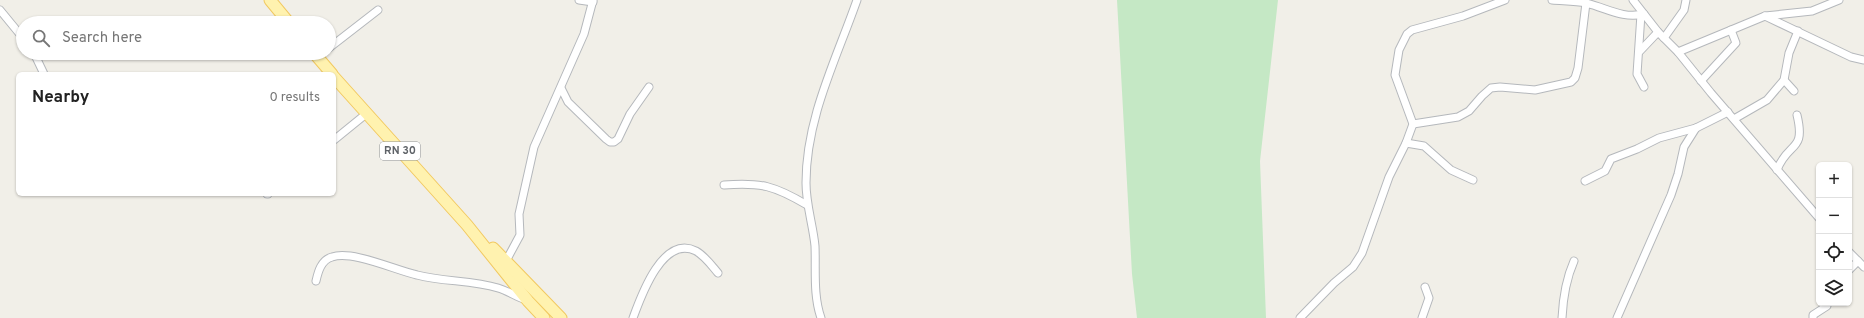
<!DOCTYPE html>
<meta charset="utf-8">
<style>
:root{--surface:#fff;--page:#f2f2f2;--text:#222;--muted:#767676;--line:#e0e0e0}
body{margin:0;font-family:Overpass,sans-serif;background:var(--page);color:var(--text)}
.controls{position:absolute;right:12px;bottom:12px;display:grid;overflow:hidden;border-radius:6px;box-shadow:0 1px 3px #0004}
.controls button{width:36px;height:36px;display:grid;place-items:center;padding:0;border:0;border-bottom:1px solid var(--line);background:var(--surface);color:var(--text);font:20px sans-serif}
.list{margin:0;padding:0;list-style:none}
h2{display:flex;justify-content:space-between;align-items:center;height:52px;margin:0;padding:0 16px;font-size:17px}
h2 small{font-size:13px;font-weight:400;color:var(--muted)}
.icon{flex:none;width:22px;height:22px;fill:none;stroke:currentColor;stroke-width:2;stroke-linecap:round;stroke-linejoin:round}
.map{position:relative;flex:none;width:1864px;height:318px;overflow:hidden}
.search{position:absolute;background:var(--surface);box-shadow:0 1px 3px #0004;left:16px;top:16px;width:320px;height:44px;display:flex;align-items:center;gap:10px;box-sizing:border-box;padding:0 14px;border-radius:22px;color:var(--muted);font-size:15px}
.panel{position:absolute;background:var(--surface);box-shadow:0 1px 3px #0004;left:16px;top:72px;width:320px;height:124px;border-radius:6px}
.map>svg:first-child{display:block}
.green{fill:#c5e8c5}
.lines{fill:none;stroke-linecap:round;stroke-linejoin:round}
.minor-casing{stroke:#b5b8bc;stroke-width:9}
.primary-casing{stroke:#f2c960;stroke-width:13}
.minor{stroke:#fff;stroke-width:7}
.primary{stroke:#fff2af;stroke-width:11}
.labels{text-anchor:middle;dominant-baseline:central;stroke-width:3.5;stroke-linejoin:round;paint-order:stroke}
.shield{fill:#fff;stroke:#8f9295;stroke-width:1}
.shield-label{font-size:11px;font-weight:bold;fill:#5f6368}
</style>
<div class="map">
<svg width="1864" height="318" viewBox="0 0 1864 318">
<rect width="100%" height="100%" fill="#f1efe8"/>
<path class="green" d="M1117 0H1278L1260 161 1266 318H1137L1132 274Z"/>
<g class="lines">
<defs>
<g id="minor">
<path d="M579 0 593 2"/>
<path d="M1552 0C1563 1 1575 1 1586 3 1607 8 1622 19 1644 14"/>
<path d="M1633 0 1658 32 1678 52 1711 93 1819 218"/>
<path d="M0 10 23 38"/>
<path d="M1641 14 1637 74 1644 87"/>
<path d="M1765 16 1851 57 1864 60"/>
<path d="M1664 38 1684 10 1686 0"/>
<path d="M329 48 378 10"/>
<path d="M1640 51 1658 32"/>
<path d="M1678 52 1765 16 1812 11 1839 0"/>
<path d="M34 53 44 74"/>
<path d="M1784 80 1794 91"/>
<path d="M1701 81 1736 43 1731 30"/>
<path d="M561 88 568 102 606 139 610 142H614L618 139 630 114 649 87"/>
<path d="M1734 119 1767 100 1784 80 1789 53 1798 31"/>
<path d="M1413 124 1458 117 1469 111 1482 96 1491 88 1500 87 1535 90 1571 82 1575 78 1578 68 1586 3"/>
<path d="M334 140 366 114"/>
<path d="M1406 143 1424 146 1451 170 1473 180"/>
<path d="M1777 170C1788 141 1806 153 1797 115"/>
<path d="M1585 181 1605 171 1611 159 1637 149 1659 138 1696 128 1728 112"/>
<path d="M724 185C761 182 775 186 807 205"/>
<path d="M267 194H268"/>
<path d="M1849 252 1864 267"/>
<path d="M506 261 520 235 519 214 534 147 584 34 593 0"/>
<path d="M1849 270 1858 261"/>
<path d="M316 281C318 272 321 260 332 257 352 250 395 270 417 275 444 282 472 280 498 288 508 291 517 297 526 300"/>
<path d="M633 318C641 296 663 234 696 251 705 256 712 266 718 273"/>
<path d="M821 318C813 295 816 270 815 246 813 225 806 205 806 183 806 118 836 60 857 0"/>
<path d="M1300 318 1334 283 1353 267 1362 253 1389 177 1406 143 1413 124 1395 75 1399 50 1407 34 1412 30 1463 16 1505 0"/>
<path d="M1422 318 1429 298 1425 287"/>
<path d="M1562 318C1563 298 1566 279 1574 261"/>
<path d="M1617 318 1671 195 1678 174 1684 147 1696 128"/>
<path d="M1813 318V315L1827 306V303"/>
</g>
<g id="primary">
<path d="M270 0 289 23"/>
<path d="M314 53 332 74"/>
<path d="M334 77 467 225 528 301 544 318"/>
<path d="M493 248 561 318"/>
</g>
</defs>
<use href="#minor" class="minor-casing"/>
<use href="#primary" class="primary-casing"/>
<use href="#minor" class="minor"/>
<use href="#primary" class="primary"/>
</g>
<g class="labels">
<rect class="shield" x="380" y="142" width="40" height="18" rx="3"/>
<g class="shield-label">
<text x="400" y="151">RN 30</text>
</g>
</g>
</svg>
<div class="controls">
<button>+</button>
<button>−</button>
<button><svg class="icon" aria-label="locate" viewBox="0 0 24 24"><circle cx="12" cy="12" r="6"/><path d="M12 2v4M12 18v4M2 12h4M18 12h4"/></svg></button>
<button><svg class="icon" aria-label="layers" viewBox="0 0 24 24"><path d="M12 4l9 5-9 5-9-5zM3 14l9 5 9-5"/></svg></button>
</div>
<div class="search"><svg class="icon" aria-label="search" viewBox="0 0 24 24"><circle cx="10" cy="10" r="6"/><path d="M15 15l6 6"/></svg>Search here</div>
<section class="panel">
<h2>Nearby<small>0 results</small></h2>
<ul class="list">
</ul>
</section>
</div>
